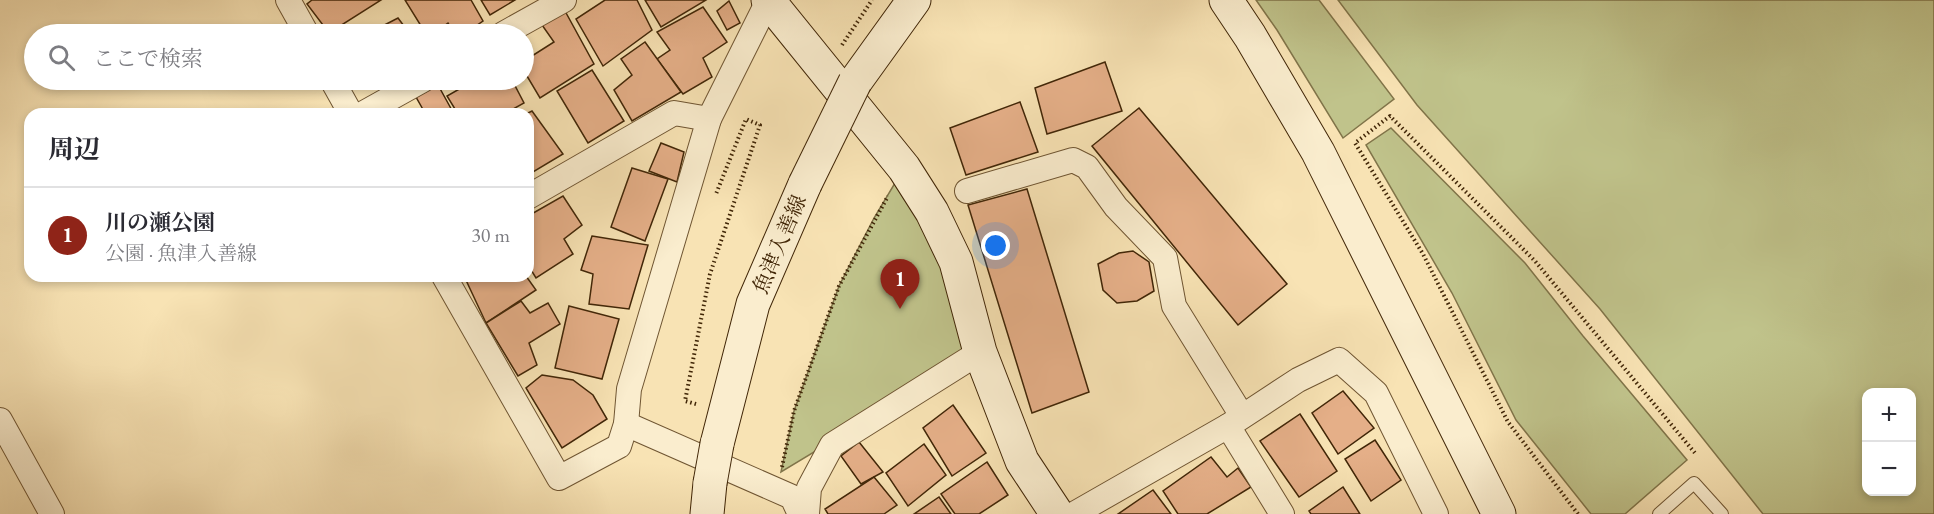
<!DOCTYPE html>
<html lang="ja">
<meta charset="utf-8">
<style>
:root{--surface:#fff;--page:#f2f2f3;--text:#2b2b33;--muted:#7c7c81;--line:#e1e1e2;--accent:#8f2418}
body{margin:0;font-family:"EB Garamond","Noto Serif JP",serif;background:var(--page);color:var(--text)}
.controls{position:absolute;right:18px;bottom:18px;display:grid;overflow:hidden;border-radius:12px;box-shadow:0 3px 9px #0003}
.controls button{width:54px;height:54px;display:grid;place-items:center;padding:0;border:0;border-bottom:2px solid var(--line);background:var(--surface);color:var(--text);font:30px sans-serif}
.you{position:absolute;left:996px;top:246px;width:21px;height:21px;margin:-15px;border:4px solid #fff;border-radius:50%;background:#1a73e8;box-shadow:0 0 0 9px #1a73e833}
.badge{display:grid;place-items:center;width:39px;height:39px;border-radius:50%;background:var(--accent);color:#fff;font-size:20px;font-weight:700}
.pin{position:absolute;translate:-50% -50px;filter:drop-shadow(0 2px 3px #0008)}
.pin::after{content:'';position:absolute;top:32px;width:21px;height:18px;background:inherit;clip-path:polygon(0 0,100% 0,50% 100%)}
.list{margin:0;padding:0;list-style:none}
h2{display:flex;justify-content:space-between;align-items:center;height:78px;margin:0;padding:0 24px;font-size:26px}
h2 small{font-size:20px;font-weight:400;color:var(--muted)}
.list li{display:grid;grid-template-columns:39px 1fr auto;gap:18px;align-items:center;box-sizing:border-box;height:96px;padding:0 24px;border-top:2px solid var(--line)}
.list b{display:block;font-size:22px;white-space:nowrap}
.list p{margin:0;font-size:20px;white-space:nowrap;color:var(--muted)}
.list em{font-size:20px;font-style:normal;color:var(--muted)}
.icon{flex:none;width:33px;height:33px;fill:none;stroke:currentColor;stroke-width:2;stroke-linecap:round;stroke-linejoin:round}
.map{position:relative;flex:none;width:1934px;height:514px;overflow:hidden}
.search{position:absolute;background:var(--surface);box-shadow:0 3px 9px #0003;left:24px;top:24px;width:510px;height:66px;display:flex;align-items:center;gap:15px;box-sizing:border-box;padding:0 21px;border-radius:33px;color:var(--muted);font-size:22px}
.panel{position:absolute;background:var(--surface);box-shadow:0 3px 9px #0003;left:24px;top:108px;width:510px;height:174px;border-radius:18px}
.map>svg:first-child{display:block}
.green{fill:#c0c38b;stroke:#807449;stroke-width:1.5;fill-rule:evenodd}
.building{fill:#e5af88;stroke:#412607;stroke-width:1.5}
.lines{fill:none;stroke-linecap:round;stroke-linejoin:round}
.lane-casing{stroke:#6f5532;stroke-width:14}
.street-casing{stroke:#6f5532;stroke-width:26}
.secondary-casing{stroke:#412607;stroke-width:35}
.path{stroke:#412607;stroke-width:4;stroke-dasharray:1.5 3;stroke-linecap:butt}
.lane{stroke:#faedce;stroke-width:12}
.street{stroke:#faedce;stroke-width:24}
.secondary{stroke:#faedce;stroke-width:33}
.secondary-bridge-casing{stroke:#412607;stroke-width:35;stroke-linecap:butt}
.secondary-bridge{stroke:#faedce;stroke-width:33}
.labels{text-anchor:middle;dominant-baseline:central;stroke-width:4.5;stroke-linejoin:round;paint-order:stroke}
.street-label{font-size:21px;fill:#412607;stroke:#faedce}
</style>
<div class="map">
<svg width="1934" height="514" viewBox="0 0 1934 514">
<rect width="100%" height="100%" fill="#f8e3b4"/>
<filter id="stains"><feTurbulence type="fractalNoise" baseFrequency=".00333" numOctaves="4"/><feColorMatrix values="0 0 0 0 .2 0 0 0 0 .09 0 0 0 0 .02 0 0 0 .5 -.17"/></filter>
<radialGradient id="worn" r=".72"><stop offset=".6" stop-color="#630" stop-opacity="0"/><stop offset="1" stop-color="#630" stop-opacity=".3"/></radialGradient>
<g class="green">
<path d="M1256 0H1319L1394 99 1343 138 1277 30Z"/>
<path d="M1338 0H1934V514H1763L1600 309 1417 105ZM1912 392V492H1866V392Z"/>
<path d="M1391 128 1525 263 1583 336 1687 460 1625 514H1591L1516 420 1452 293 1366 145Z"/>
<path d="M904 168 980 352 781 472 794 411 839 286 874 218Z"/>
</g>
<g class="building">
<path d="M312 0H381L329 33 307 4Z"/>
<path d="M405 0H471L483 21 464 34H455L448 23 433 34H426Z"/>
<path d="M481 0H515L490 15Z"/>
<path d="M605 0H637L652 30 603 66 576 19Z"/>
<path d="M645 0H706L661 27Z"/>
<path d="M729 1 740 23 727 30 717 11Z"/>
<path d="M703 7 727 42 703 58 712 77 683 94 657 59 670 50 657 32Z"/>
<path d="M565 11 594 64 540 98 524 71V61L554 42 542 25Z"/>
<path d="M398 18 410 34H367Z"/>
<path d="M645 42 681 92 632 121 614 90 632 75 621 59Z"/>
<path d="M1105 62 1122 111 1047 134 1035 88Z"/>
<path d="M592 70 624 121 588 143 557 91Z"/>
<path d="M475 80H512L524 103 504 114H458L447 96Z"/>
<path d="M438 85 454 114H424L425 113 416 97Z"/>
<path d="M1020 102 1038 152 966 175 950 128Z"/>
<path d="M1139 108 1287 284 1238 325 1092 146Z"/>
<path d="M532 111 563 154 528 175V114H526Z"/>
<path d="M661 143 684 152 677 182 649 171Z"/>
<path d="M632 168 668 179 645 241 611 227Z"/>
<path d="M1027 189 1089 392 1032 413 968 205Z"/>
<path d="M563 196 582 225 564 239 573 254 536 278 528 265V216Z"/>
<path d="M592 236 648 245 629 309 589 304 593 274 581 270Z"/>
<path d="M1133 251 1149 262 1154 291 1137 301 1117 303 1103 290 1098 264 1119 253Z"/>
<path d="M468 276H526L536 290 486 323 465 278Z"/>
<path d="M521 301 530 313 548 303 560 324 529 343 537 365 518 376 486 323Z"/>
<path d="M569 306 619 319 602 379 555 368Z"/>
<path d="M542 375 573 380 593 395 607 419 562 448 526 388Z"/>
<path d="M1343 391 1374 428 1338 454 1312 413Z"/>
<path d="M953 405 986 453 952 476 923 428Z"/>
<path d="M1300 414 1337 471 1299 497 1260 441Z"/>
<path d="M1375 440 1401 480 1371 501 1345 459Z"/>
<path d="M859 442 883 472 861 484 841 456Z"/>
<path d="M924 444 946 475 908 506 886 473Z"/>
<path d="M1211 457 1227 477 1238 468 1251 487 1207 514H1178L1163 491Z"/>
<path d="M987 462 1008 495 979 514H955L941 494Z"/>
<path d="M874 477 897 505 884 514H828L825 509Z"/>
<path d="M1343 487 1360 514H1311L1309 511Z"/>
<path d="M1153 490 1171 514H1118Z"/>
<path d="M939 497 951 514H914Z"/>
</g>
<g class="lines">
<defs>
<path id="lane" d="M1659 514 1694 483 1722 514"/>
<g id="street">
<path d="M288 0 307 34"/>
<path d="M503 34 564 0"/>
<path d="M332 80 351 114"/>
<path d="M362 114 423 80"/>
<path d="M967 191 1073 160 1087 167 1116 207 1165 258 1174 306 1242 416"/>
<path d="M528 197 674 113 709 119"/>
<path d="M444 276 559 478 619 446 626 424 629 389 709 119 768 1"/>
<path d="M0 420 52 514"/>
<path d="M626 424 792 497 800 514"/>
<path d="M1228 426 1282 514"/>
<path d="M807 514 809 488 832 445 980 352"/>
<path d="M1074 514 1228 426 1298 380 1339 360 1376 393 1436 514"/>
</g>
<g id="secondary">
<path d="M768 0 904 168 932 212 956 262 980 352 1022 461 1057 514"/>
<path d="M1226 0 1250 36 1318 152 1499 514"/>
<path d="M855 82 914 0"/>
<path d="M717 444 753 304 805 184"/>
<path d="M707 514 710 483"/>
</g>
</defs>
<use href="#lane" class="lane-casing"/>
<use href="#street" class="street-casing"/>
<use href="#secondary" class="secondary-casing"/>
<g class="path">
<path d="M842 45 872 0"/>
<path d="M696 404 685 401 710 274 760 125 746 119 716 194"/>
<path d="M782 467 794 411 839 286 888 196"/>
<path d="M1578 514 1508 422 1423 254 1355 143 1390 116 1535 261 1695 453"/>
</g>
<use href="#lane" class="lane"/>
<use href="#street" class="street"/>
<use href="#secondary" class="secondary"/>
<defs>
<g id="secondary-bridge">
<path d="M805 184 855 82"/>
<path d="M710 483 717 444"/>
</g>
</defs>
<use href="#secondary-bridge" class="secondary-bridge-casing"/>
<use href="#secondary-bridge" class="secondary-bridge"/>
</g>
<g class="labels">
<g class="street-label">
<text transform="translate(779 244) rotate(-67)">魚津入善線</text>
</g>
</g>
<rect width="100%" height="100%" filter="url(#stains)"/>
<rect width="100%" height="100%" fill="url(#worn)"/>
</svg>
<div class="controls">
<button>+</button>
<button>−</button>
</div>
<div class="you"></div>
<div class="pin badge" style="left:900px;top:309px">1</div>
<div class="search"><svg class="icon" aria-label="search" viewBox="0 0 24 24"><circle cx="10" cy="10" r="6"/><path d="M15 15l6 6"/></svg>ここで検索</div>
<section class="panel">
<h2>周辺<small></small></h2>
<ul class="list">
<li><span class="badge">1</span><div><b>川の瀬公園</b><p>公園 · 魚津入善線</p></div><em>30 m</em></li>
</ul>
</section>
</div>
